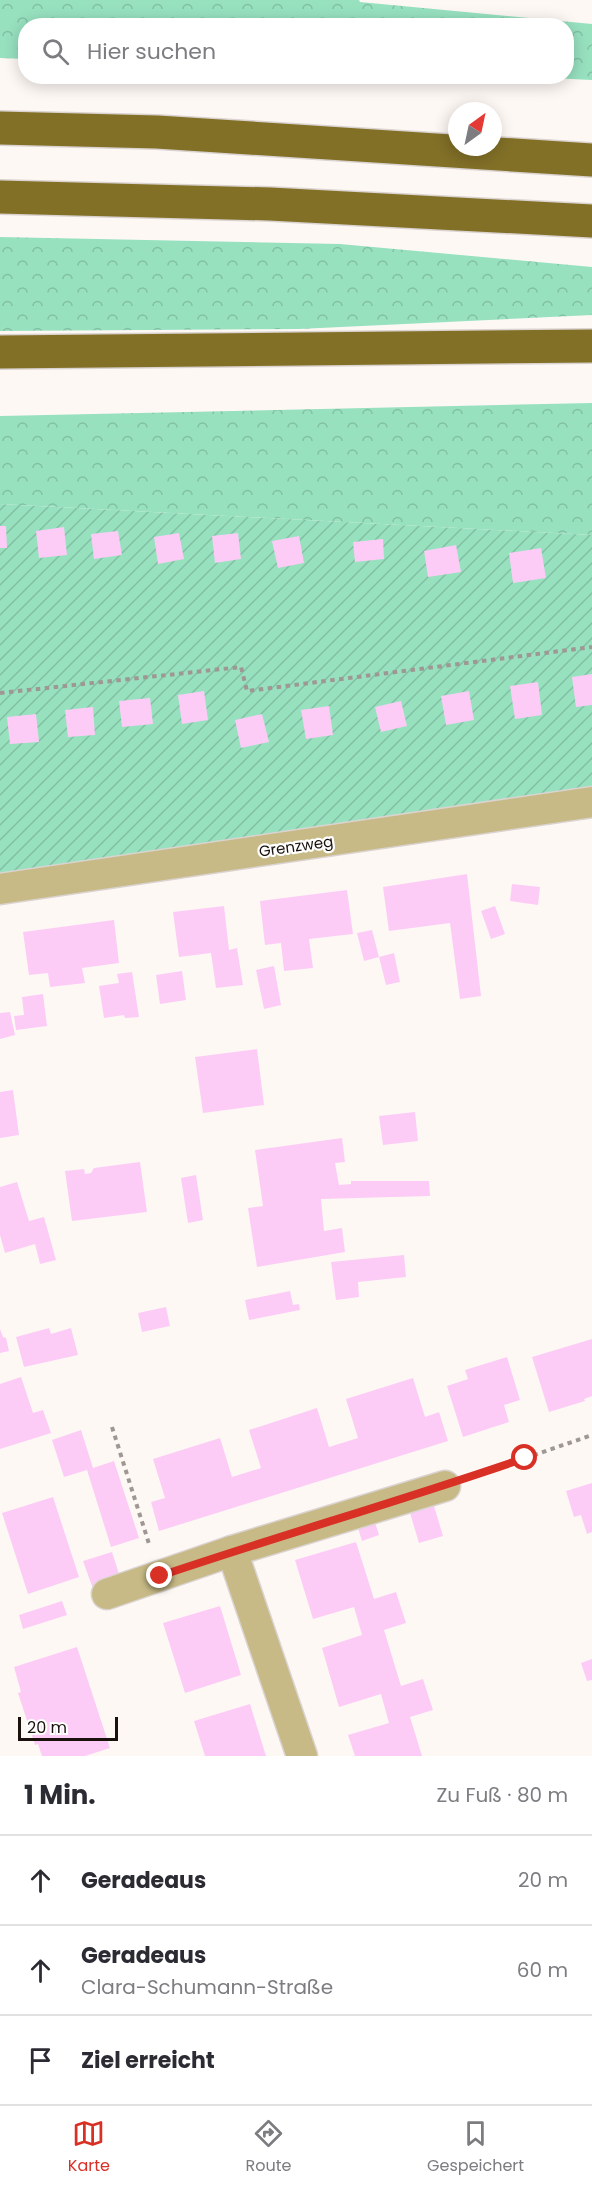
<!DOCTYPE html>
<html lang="de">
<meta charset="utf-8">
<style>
:root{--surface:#fff;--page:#f7f7f7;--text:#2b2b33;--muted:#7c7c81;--line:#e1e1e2;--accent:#d93025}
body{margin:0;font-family:Poppins,sans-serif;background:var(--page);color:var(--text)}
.compass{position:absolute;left:448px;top:102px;width:54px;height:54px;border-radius:50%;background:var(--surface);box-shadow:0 3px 15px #0003;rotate:33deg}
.scale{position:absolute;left:18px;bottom:15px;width:100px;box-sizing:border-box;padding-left:6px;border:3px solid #1a110c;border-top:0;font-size:16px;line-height:21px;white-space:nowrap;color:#1a110c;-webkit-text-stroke:4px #fff;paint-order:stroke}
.stop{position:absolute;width:18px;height:18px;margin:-14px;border:4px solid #d93025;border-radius:50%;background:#fff}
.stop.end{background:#d93025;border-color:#fff;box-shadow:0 2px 6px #0008}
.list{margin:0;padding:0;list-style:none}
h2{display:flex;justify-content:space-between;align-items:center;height:78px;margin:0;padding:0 24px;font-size:26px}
h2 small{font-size:20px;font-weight:400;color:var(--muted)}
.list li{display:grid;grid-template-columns:39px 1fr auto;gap:18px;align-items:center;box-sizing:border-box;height:90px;padding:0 24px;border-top:2px solid var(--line)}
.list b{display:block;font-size:22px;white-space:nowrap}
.list p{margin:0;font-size:20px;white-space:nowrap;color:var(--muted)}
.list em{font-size:20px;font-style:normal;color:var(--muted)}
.icon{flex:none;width:33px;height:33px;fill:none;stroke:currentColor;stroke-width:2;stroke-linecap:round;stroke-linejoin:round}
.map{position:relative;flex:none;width:592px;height:1756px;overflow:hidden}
.search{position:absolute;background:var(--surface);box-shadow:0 3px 15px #0003;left:18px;right:18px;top:18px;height:66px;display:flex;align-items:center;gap:15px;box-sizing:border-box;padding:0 21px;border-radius:24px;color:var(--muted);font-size:22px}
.sheet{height:348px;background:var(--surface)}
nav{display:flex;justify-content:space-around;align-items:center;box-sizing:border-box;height:84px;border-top:2px solid var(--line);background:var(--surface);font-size:16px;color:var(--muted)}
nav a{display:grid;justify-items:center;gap:3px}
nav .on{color:var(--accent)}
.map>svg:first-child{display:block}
.forest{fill:url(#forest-crowns)}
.garden{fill:url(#garden-furrows)}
.building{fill:#fcccf6}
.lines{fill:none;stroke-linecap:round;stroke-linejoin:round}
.minor-casing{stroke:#dad3d0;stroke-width:33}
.motorway-casing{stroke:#dad3d0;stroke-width:36}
.path{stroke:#9e9793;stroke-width:4;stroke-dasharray:4.5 4.5;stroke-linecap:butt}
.minor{stroke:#c7ba86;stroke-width:30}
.motorway{stroke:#827027;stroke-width:33}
.route{stroke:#d93025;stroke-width:8}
.labels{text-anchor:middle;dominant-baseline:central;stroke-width:4.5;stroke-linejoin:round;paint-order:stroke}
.street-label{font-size:15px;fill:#1a110c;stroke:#fff}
</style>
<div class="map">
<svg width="592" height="1756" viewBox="0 0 592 1756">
<defs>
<pattern id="forest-crowns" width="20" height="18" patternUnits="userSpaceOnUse" patternTransform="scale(1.5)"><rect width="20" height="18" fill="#97e1bf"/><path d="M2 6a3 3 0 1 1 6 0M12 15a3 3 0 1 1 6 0" fill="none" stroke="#82c0a3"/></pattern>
<pattern id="garden-furrows" width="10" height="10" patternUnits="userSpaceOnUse" patternTransform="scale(1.5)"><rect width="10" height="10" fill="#97e1bf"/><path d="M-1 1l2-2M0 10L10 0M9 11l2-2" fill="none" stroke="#82c0a3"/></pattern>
</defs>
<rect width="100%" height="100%" fill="#fef8f5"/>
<g class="forest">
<path d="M0 0H359L360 2 592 24V80L529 77 566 76V26H26L25 59 0 58Z"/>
<path d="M0 237 340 244 592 267V315L299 329 0 331Z"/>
<path d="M592 403V535L0 504V416Z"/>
</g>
<path class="garden" d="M0 504 592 535V802L0 889Z"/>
<g class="building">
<path d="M0 526H6L7 548H0Z"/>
<path d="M64 527 67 555 39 558 36 531Z"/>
<path d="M118 531 122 555 94 559 91 534Z"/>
<path d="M179 533 184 559 158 564 154 537Z"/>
<path d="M238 533 241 559 215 563 212 536Z"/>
<path d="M299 536 304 563 278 568 272 541Z"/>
<path d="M383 539 384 559 355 562 353 542Z"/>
<path d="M456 545 461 572 428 577 424 551Z"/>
<path d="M541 548 546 578 513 583 509 553Z"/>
<path d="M592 674V705L576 707 572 677Z"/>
<path d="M538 682 542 715 515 719 510 686Z"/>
<path d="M204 691 208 720 182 724 178 695Z"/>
<path d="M469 691 474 720 446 725 441 696Z"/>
<path d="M150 698 153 724 122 727 119 701Z"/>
<path d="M401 701 407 726 381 732 375 707Z"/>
<path d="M329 706 333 735 306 739 301 710Z"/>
<path d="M93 707 95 735 68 737 65 710Z"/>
<path d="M36 714 39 742 10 744 7 717Z"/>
<path d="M262 714 269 742 241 748 235 720Z"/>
<path d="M467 874 481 996 460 999 450 923 389 931 383 887Z"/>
<path d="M512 884 540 887 538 905 510 901Z"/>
<path d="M347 890 353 934 309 939 313 968 284 971 281 943 265 945 260 901Z"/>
<path d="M224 906 229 950 237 948 243 985 216 988 211 953 179 957 173 912Z"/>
<path d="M495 906 505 934 491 939 481 911Z"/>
<path d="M114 920 119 963 82 968 85 983 50 987 48 973 29 975 23 932Z"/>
<path d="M372 930 379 957 364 961 357 933Z"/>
<path d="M394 953 400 982 386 985 379 957Z"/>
<path d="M274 966 281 1005 264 1009 256 970Z"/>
<path d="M182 971 186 1000 160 1004 156 975Z"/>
<path d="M132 972 139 1017 125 1018 124 1015 104 1018 99 986 119 983 117 974Z"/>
<path d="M43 994 47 1026 16 1030 14 1016 24 1015 22 997Z"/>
<path d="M10 1012 15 1035 0 1039V1013Z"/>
<path d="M257 1049 264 1105 203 1113 195 1057Z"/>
<path d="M13 1090 19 1135 0 1138V1092Z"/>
<path d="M415 1112 418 1141 383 1145 379 1116Z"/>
<path d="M342 1138 345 1162 335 1163 339 1185 351 1184V1181H429L430 1196 321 1199 324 1231 342 1228 345 1252 257 1267 248 1208 263 1206 255 1150Z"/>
<path d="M140 1162 147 1212 72 1221 65 1171 84 1169 85 1174 91 1173 94 1168Z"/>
<path d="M196 1175 203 1220 188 1223 181 1178Z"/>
<path d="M17 1182 29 1221 44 1217 56 1260 40 1264 35 1244 5 1253 0 1235V1187Z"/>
<path d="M404 1255 406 1277 358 1282 359 1297 336 1300 331 1262Z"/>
<path d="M290 1291 293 1305 299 1304 300 1310 249 1320 245 1300Z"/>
<path d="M166 1307 170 1326 142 1332 138 1313Z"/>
<path d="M49 1328 51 1334 71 1328 78 1355 24 1367 16 1337Z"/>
<path d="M0 1329 3 1337 6 1338 9 1351 0 1353Z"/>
<path d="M592 1339V1396L584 1399 585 1401 549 1412 532 1357Z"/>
<path d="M507 1357 520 1400 504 1405 509 1422 463 1437 447 1386 468 1379 465 1370Z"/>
<path d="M21 1377 33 1413 43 1410 51 1433 0 1449V1384Z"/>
<path d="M413 1378 425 1417 439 1412 448 1441 159 1531 151 1502 165 1498 153 1459 220 1438 232 1477 261 1468 249 1430 317 1408 329 1447 358 1438 346 1399Z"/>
<path d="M81 1430 93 1468 114 1461 139 1538 111 1547 87 1470 64 1477 52 1440Z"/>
<path d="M592 1483V1532L587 1534 581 1515 574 1517 566 1491Z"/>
<path d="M53 1497 79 1577 28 1594 2 1513Z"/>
<path d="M434 1506 443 1536 419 1543 410 1513Z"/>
<path d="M375 1522 379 1535 362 1541 358 1528Z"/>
<path d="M356 1542 374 1599 396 1592 406 1623 384 1630 401 1686 423 1679 428 1695 433 1710 410 1717 422 1756H355L348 1735 389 1723 381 1694 339 1707 322 1648 362 1635 354 1607 313 1619 295 1560Z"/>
<path d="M112 1552 121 1580 93 1589 83 1561Z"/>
<path d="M62 1601 67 1615 23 1629 19 1615Z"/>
<path d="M220 1606 241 1675 185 1693 163 1623Z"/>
<path d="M77 1647 110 1748 85 1756H42L38 1744 35 1745 18 1693 21 1692 14 1667Z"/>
<path d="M592 1659V1680L587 1681 581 1663Z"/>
<path d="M250 1704 266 1756H205L194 1721Z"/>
</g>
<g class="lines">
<defs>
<g id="minor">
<path d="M0 889 592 802"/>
<path d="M107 1594 232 1551"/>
<path d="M302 1756 232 1551 445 1486"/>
</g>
<g id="motorway">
<path d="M0 128 157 132 592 160"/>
<path d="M0 197 270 204 592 221"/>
<path d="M0 352 592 346"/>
</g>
</defs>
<use href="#minor" class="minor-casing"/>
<use href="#motorway" class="motorway-casing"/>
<g class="path">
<path d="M0 693 241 667 247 691 592 647"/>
<path d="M112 1427 150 1547"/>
<path d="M474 1476 592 1435"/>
</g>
<use href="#minor" class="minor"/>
<use href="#motorway" class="motorway"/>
</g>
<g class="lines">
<path class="route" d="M160 1576C281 1535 404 1500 525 1458"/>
</g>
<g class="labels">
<g class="street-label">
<text transform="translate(296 846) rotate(-8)">Grenzweg</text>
</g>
</g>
</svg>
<svg class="compass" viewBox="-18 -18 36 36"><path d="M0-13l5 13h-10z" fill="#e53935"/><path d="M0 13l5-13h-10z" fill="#7c7c81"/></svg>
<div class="scale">20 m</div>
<div class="stop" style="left:525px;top:1458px"></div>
<div class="stop end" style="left:160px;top:1576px"></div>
<div class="search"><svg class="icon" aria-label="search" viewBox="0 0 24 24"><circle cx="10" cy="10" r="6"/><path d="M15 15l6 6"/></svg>Hier suchen</div>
</div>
<section class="sheet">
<h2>1 Min.<small>Zu Fuß · 80 m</small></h2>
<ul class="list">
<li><svg class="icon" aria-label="ahead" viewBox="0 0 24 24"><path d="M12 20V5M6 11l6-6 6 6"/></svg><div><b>Geradeaus</b></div><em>20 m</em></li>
<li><svg class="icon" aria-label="ahead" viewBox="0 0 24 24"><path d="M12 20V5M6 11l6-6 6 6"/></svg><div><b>Geradeaus</b><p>Clara-Schumann-Straße</p></div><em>60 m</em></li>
<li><svg class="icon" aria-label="arrive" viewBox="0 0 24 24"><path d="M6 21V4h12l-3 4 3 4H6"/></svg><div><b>Ziel erreicht</b></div></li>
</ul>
</section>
<nav>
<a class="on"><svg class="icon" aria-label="map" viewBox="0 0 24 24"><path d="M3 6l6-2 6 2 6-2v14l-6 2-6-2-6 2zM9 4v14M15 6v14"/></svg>Karte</a>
<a><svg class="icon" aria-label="directions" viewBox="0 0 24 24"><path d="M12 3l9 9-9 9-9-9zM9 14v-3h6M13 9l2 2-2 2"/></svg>Route</a>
<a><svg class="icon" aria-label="saved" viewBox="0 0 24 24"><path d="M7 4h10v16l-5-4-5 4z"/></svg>Gespeichert</a>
</nav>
